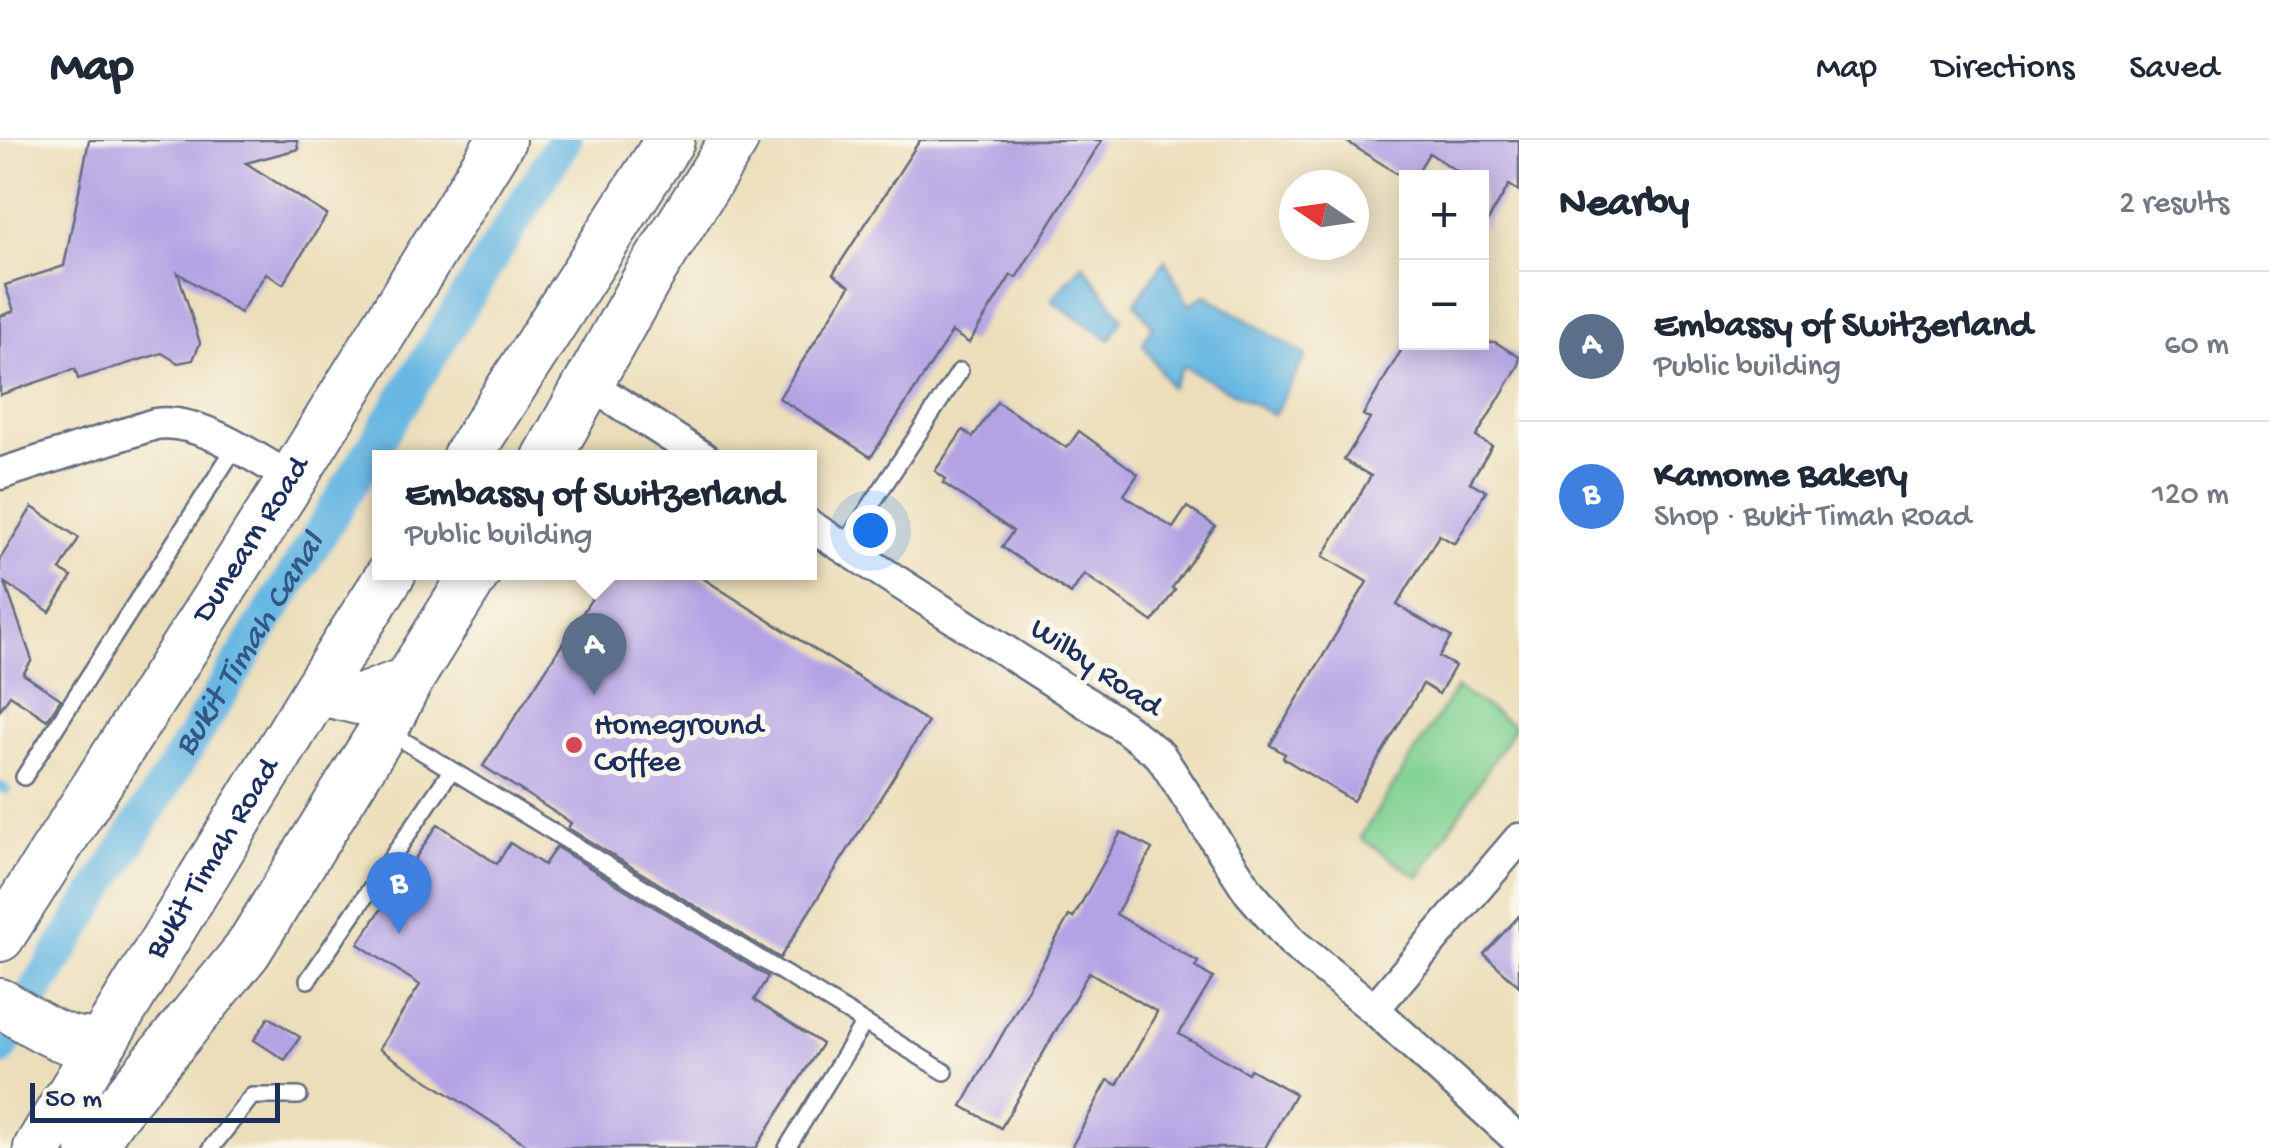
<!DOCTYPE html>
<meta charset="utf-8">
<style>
:root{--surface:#fff;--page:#f2f2f3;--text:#1f2937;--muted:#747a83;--line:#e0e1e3;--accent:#ea580c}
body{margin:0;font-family:"Gochi Hand",sans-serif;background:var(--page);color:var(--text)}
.controls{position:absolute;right:30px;top:30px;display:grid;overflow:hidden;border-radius:0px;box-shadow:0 5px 25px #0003}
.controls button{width:90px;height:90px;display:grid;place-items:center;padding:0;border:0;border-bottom:2px solid var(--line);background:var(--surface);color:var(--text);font:50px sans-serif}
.compass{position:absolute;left:1279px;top:30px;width:90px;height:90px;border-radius:50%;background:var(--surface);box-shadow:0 5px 25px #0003;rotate:283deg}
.scale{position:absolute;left:30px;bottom:25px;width:250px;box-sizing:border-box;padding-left:10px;border:5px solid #1b2f5e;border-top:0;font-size:28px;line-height:35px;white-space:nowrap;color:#1b2f5e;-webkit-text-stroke:8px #fbf7ec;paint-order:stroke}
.you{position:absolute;left:870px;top:390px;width:35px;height:35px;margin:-25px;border:8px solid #fff;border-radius:50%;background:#1a73e8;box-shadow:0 0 0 15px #1a73e833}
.badge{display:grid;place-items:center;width:65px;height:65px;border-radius:50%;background:var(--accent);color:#fff;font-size:32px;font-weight:700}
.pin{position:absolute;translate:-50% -82px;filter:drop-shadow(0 2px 5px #0008)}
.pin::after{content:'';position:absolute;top:52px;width:35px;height:30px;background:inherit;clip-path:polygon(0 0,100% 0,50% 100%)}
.popup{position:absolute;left:372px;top:310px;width:445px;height:130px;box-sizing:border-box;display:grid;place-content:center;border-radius:0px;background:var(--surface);filter:drop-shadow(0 2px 8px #0005);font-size:32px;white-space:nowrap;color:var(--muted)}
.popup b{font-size:38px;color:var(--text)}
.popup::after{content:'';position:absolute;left:50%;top:100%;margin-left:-20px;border:20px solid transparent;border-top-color:var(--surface)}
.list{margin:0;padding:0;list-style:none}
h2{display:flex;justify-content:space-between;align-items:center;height:130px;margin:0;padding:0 40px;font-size:42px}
h2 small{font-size:32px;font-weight:400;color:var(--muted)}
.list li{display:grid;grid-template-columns:65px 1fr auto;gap:30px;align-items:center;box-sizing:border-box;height:150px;padding:0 40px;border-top:2px solid var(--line)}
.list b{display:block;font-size:38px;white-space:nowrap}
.list p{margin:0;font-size:32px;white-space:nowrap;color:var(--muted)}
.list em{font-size:32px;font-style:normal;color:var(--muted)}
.map{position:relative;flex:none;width:1519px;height:1008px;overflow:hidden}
header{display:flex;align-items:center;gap:60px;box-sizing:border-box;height:140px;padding:0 50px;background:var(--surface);border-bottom:2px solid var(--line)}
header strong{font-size:48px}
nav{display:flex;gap:55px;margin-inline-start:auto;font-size:35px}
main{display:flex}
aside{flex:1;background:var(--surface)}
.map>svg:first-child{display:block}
.green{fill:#82d293;stroke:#4e8078;stroke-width:2.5}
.water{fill:#67b7e2;stroke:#4173a0;stroke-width:2.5}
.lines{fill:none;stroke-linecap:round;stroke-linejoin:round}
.stream{stroke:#67b7e2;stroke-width:10}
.canal{stroke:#67b7e2;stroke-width:35}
.building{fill:#b4a3e4}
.service-casing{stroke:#646c7e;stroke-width:20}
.minor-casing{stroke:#646c7e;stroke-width:35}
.trunk-casing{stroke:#646c7e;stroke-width:52}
.service{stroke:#fff;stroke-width:15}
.minor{stroke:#fff;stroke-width:30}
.trunk{stroke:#fff;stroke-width:48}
.poi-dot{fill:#d1495b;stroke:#fbf7ec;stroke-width:4}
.labels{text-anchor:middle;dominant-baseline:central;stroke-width:10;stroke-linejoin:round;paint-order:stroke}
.street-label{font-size:32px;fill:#1b2f5e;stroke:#fbf7ec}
.poi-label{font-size:32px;fill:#1b2f5e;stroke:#fbf7ec;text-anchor:start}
.water-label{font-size:35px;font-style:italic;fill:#325886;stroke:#fbf7ec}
</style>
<header>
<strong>Map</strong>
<nav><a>Map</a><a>Directions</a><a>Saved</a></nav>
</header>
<main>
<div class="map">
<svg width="1519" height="1008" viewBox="0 0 1519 1008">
<rect width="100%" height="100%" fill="#fbf7ec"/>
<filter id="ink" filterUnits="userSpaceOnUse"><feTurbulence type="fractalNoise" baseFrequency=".01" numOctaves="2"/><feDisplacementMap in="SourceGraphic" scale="20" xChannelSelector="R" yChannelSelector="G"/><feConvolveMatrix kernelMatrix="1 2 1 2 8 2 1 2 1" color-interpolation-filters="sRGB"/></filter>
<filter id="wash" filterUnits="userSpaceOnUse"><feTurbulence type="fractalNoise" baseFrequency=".0048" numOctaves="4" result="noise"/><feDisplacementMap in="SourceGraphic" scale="40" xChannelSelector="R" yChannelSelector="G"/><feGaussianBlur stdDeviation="2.25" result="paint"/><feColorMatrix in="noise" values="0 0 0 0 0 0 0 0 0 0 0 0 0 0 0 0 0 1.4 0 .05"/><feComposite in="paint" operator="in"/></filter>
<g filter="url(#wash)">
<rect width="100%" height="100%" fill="#ecdeba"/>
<path class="green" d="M1456 548 1515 586 1419 737 1360 698Z"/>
<g class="water">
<path d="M1165 120 1189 165 1205 155 1306 216 1274 275 1183 226 1171 248 1143 204 1152 185 1135 163Z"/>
<path d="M1083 124 1122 178 1110 200 1051 160Z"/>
</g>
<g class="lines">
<path class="stream" d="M0 646 6 650"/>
<path class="canal" id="s1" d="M0 909 564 0"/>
</g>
<g id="blocks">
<g class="building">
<path d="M89 0H297L298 9 246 23 327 75 283 144 266 133 240 173 178 133 200 203 193 220 178 223 162 213 78 239 75 229 0 255V176L14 171 5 145 64 126Z"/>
<path d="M920 0H1102L1016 138 1011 135 969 203 952 192 871 317 779 258 850 146 833 134Z"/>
<path d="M1344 0H1519V51L1509 45 1482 91V38H1468L1429 13 1414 38 1406 39Z"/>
<path d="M1406 202H1495L1519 217V225L1476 297 1492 306 1470 342 1486 351 1455 404 1439 395 1397 465 1451 497 1439 517 1455 526 1439 554 1423 544 1353 661 1283 618 1285 614 1270 605 1367 442 1323 416 1371 336 1344 320 1370 279 1363 275Z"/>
<path d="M997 262 1067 308 1079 291 1138 334 1124 355 1173 388 1187 367 1215 386 1172 448 1175 450 1153 482 1084 434 1071 454 1027 424 1002 407 1013 391 943 343 946 339 935 331 963 290 973 297Z"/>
<path d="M32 367 79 398 60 430 72 437 50 472 5 443 32 520 23 534 61 559 47 580 10 555 0 570V419Z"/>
<path d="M609 432H693L928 582 780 818 568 688 571 683 483 626Z"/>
<path d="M438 684 497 724 510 703 544 725 556 707 768 837 754 860 822 904 756 1008H532L379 909 420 845 358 804Z"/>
<path d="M1121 692 1152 709 1116 774 1198 822 1195 827 1213 838 1179 894 1248 933 1250 929 1295 954 1265 1008H1071L1108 940 1117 945 1157 872 1089 832 1001 988 962 966 1069 776 1073 778Z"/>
<path d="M1519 776V846L1484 814Z"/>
<path d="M269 877 300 897 285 920 254 900Z"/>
</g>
</g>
</g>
<g filter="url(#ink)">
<use href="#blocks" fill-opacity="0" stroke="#646c7e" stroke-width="2.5"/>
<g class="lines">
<defs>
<g id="service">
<path d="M843 407 960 231"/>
<path d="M388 591 945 932"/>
<path d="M24 637 236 306"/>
<path d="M308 840 451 631"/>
<path d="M211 1008 252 956H299"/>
<path d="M787 1008 864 883"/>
</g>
<g id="minor">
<path d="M588 243 704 318"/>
<path d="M0 334 155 284C198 277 254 317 292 339"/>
<path d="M809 385 1124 587 1160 615 1249 752 1294 804 1374 869 1519 1001"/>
<path d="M1374 869 1519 699"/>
</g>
<g id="trunk">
<path d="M466 318 670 0"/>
<path d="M547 318 648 137 734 0"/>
<path d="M317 550 358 560 408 541"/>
<path id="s2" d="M0 797 292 339 501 0"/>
<path d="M0 863C32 880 67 911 104 900"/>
<path id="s3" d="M38 1008 317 550 392 432"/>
<path d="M90 1008 112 976 247 811 384 589 408 541 476 432"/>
</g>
</defs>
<use href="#service" class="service-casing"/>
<use href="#minor" class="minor-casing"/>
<use href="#trunk" class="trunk-casing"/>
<use href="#service" class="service"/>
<use href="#minor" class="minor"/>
<use href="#trunk" class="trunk"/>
</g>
</g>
<circle class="poi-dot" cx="574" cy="605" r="10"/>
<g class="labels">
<g class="street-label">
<text stroke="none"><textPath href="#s2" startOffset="470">Dunearn Road</textPath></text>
<text transform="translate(1095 529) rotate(34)">Wilby Road</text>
<text stroke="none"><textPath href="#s3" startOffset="338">Bukit Timah Road</textPath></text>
</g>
<g class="poi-label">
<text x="594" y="587">Homeground<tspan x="594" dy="37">Coffee</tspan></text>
</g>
<g class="water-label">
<text stroke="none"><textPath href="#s1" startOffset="475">Bukit Timah Canal</textPath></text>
</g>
</g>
</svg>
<div class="controls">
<button>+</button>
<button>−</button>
</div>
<svg class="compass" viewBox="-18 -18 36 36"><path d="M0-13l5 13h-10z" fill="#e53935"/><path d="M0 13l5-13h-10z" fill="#747a83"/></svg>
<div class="scale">50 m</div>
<div class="you"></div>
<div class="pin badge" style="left:594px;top:555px;background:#5c6f8a">A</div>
<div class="popup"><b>Embassy of Switzerland</b>Public building</div>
<div class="pin badge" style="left:399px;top:794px;background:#3f7fe0">B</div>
</div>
<aside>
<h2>Nearby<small>2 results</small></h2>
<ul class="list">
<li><span class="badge" style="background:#5c6f8a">A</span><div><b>Embassy of Switzerland</b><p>Public building</p></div><em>60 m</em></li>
<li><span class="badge" style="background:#3f7fe0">B</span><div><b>Kamome Bakery</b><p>Shop · Bukit Timah Road</p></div><em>120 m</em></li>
</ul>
</aside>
</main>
